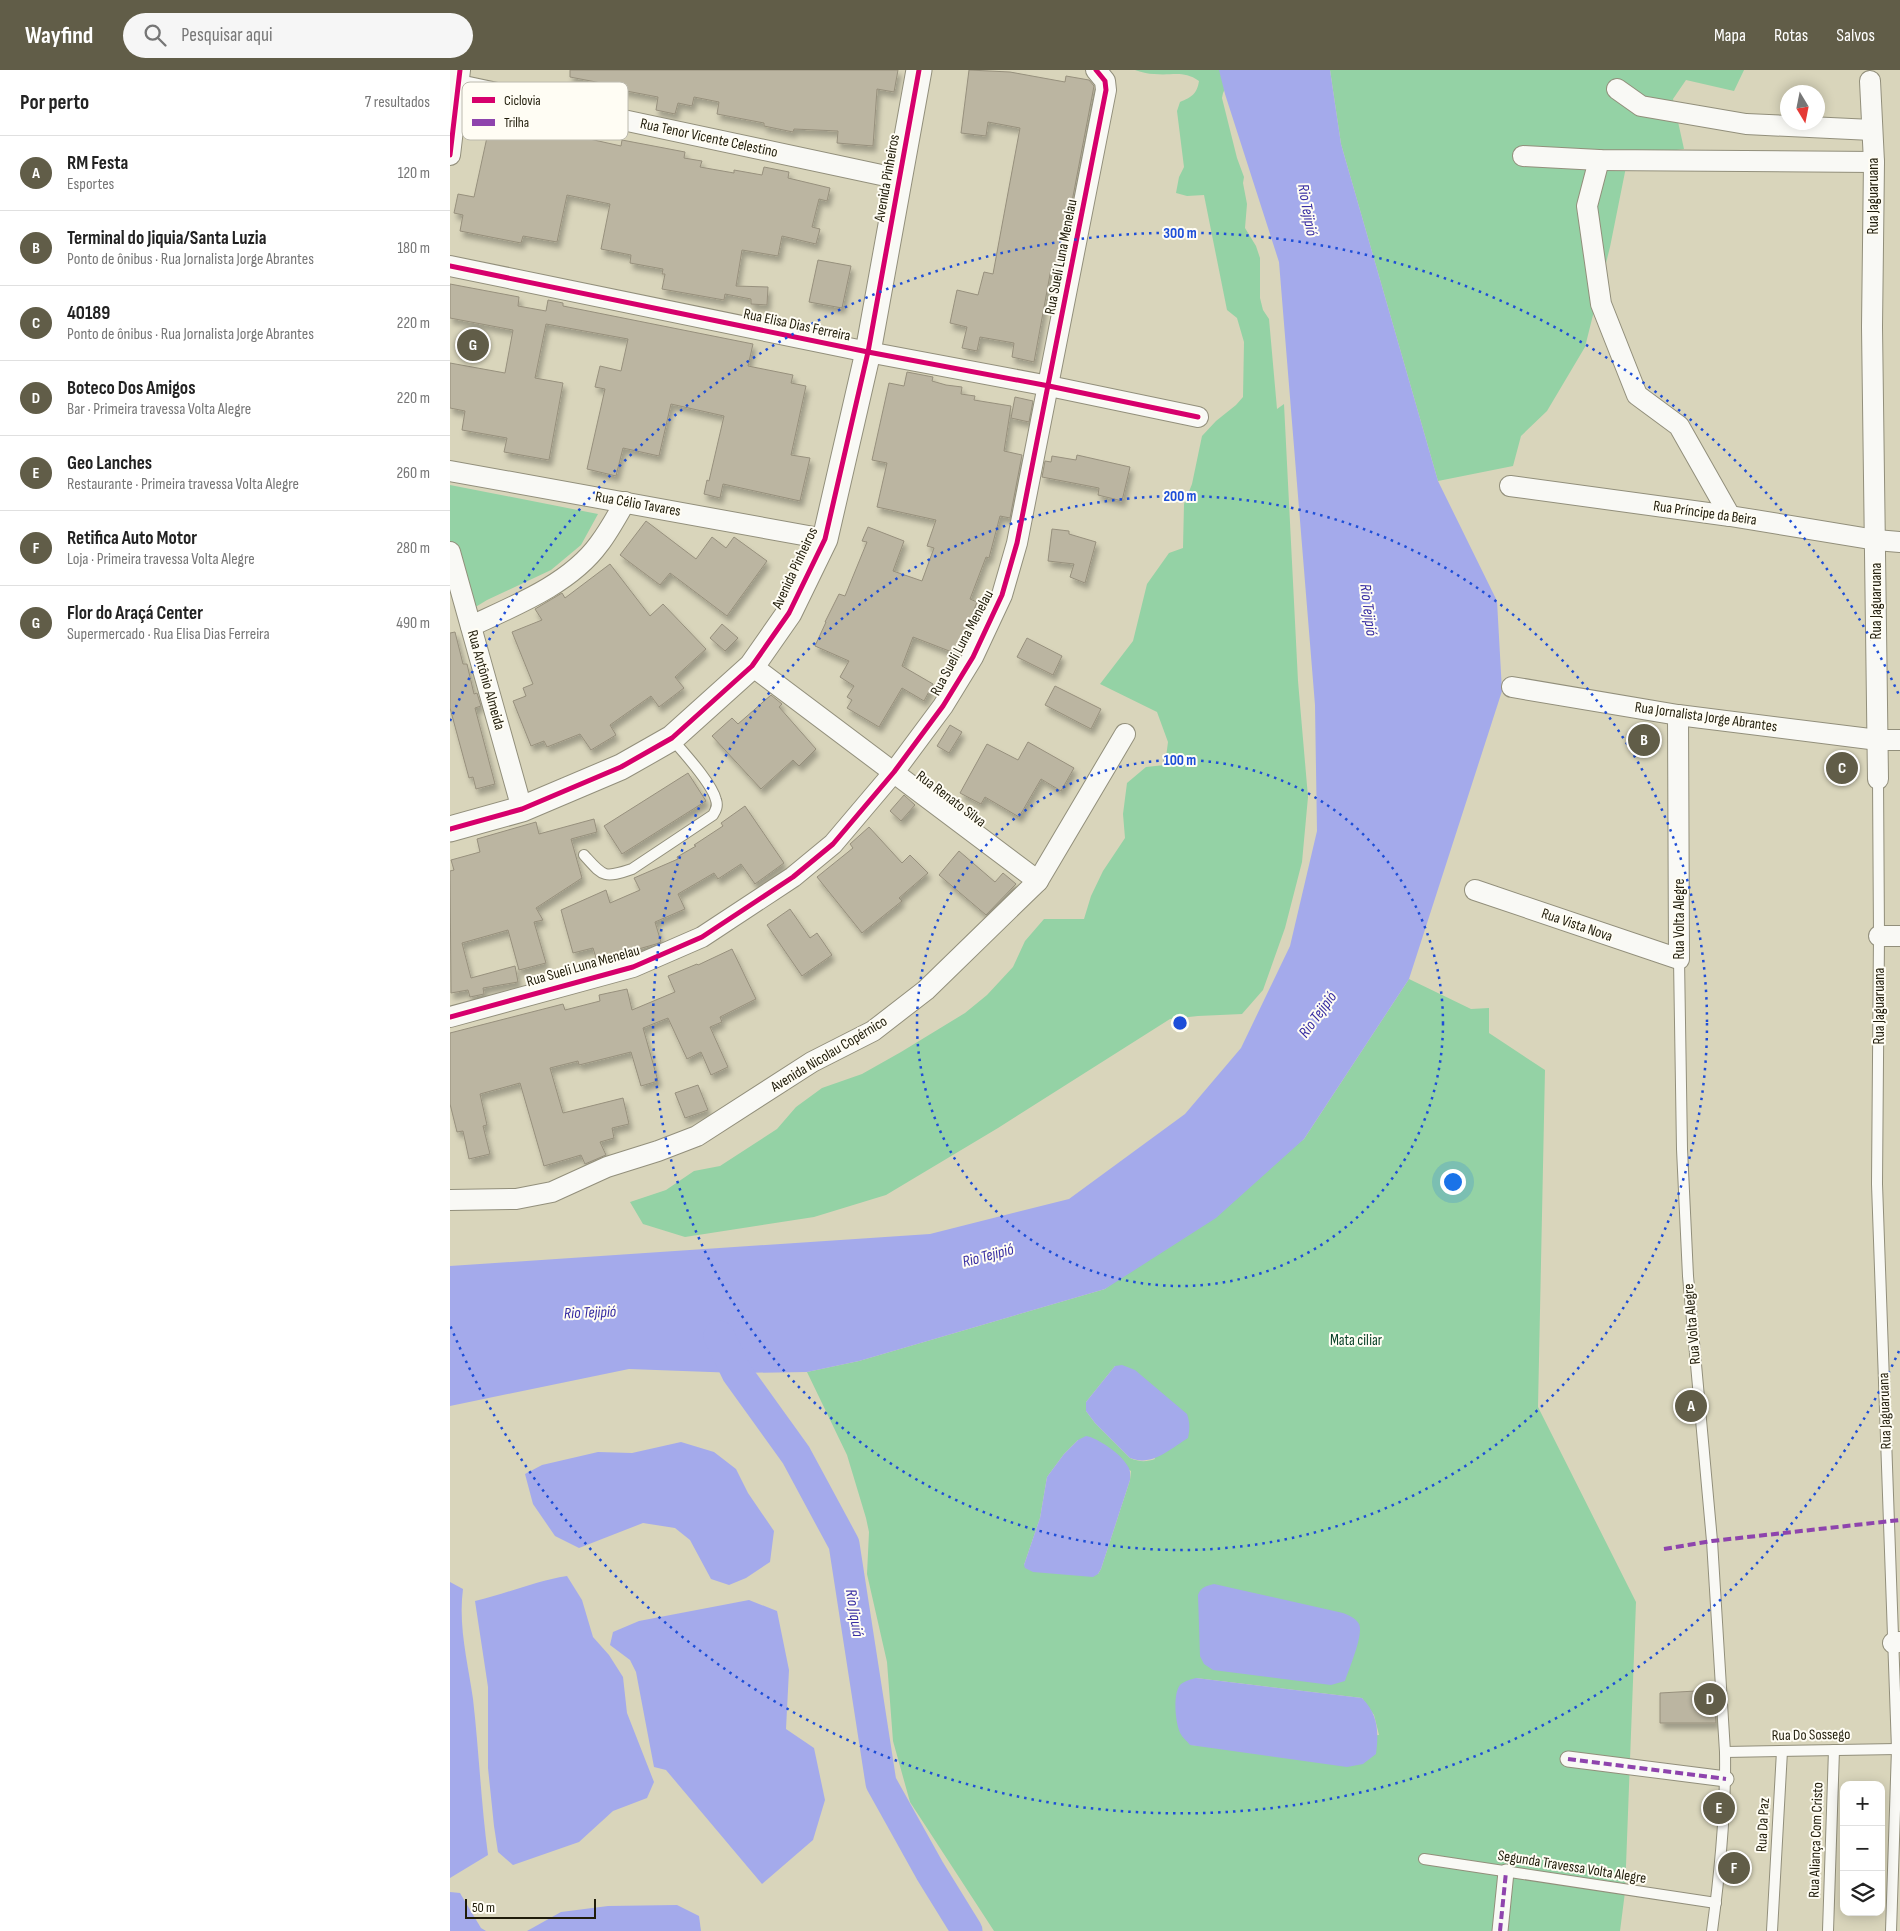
<!DOCTYPE html>
<html lang="pt">
<meta charset="utf-8">
<style>
:root{--surface:#fff;--page:#f6f6f6;--text:#222;--muted:#767676;--line:#e0e0e0;--accent:#615d48}
body{margin:0;font-family:"Sofia Sans Condensed",sans-serif;background:var(--page);color:var(--text)}
.controls{position:absolute;right:15px;bottom:15px;display:grid;overflow:hidden;border-radius:10px;box-shadow:0 2px 12px #0003}
.controls button{width:45px;height:45px;display:grid;place-items:center;padding:0;border:0;border-bottom:1px solid var(--line);background:var(--surface);color:var(--text);font:25px sans-serif}
.compass{position:absolute;left:1330px;top:15px;width:45px;height:45px;border-radius:50%;background:var(--surface);box-shadow:0 2px 12px #0003;rotate:170deg}
.scale{position:absolute;left:15px;bottom:12px;width:131px;box-sizing:border-box;padding-left:5px;border:2px solid #201c0a;border-top:0;font-size:14px;line-height:18px;white-space:nowrap;color:#201c0a;-webkit-text-stroke:4px #fffdf4;paint-order:stroke}
.you{position:absolute;left:1002px;top:1111px;width:18px;height:18px;margin:-12px;border:4px solid #fff;border-radius:50%;background:#1a73e8;box-shadow:0 0 0 8px #1a73e833}
.badge{display:grid;place-items:center;width:32px;height:32px;border-radius:50%;background:var(--accent);color:#fff;font-size:16px;font-weight:700}
.pin{position:absolute;translate:-50% -50%;border:2px solid #fff;box-shadow:0 1px 5px #0006}
.list{margin:0;padding:0;list-style:none}
h2{display:flex;justify-content:space-between;align-items:center;height:65px;margin:0;padding:0 20px;font-size:21px}
h2 small{font-size:16px;font-weight:400;color:var(--muted)}
.list li{display:grid;grid-template-columns:32px 1fr auto;gap:15px;align-items:center;box-sizing:border-box;height:75px;padding:0 20px;border-top:1px solid var(--line)}
.list b{display:block;font-size:19px;white-space:nowrap}
.list p{margin:0;font-size:16px;white-space:nowrap;color:var(--muted)}
.list em{font-size:16px;font-style:normal;color:var(--muted)}
.icon{flex:none;width:28px;height:28px;fill:none;stroke:currentColor;stroke-width:2;stroke-linecap:round;stroke-linejoin:round}
.map{position:relative;flex:none;width:1450px;height:1861px;overflow:hidden}
header{display:flex;align-items:center;gap:30px;box-sizing:border-box;height:70px;padding:0 25px;background:var(--accent);color:#fff}
header strong{font-size:24px}
nav{display:flex;gap:28px;margin-inline-start:auto;font-size:18px}
.search{width:350px;height:45px;background:var(--page);display:flex;align-items:center;gap:12px;box-sizing:border-box;padding:0 18px;border-radius:28px;color:var(--muted);font-size:19px}
main{display:flex}
aside{flex:1;background:var(--surface)}
.map>svg:first-child{display:block}
.green{fill:#94d2a5;fill-rule:evenodd}
.water{fill:#a4aaeb}
.lines{fill:none;stroke-linecap:round;stroke-linejoin:round}
.river{stroke:#a4aaeb;stroke-width:31}
.building{fill:#bbb5a1;stroke:#97907d;filter:url(#shadow)}
.service-casing{stroke:#928f7b;stroke-width:12}
.pedestrian-casing{stroke:#928f7b;stroke-width:17}
.minor-casing{stroke:#928f7b;stroke-width:22}
.tertiary-casing{stroke:#928f7b;stroke-width:27}
.service{stroke:#f9f9f5;stroke-width:10}
.pedestrian{stroke:#f9f9f5;stroke-width:15}
.minor{stroke:#f9f9f5;stroke-width:20}
.tertiary{stroke:#f9f9f5;stroke-width:25}
.quiet{stroke:#8e44ad;stroke-width:4;stroke-dasharray:8 4;stroke-linecap:butt}
.cycleway-casing{stroke:#fffdf4;stroke-width:8}
.cycleway{stroke:#d6006c;stroke-width:5}
.ring{fill:none;stroke:#1d4ed8;stroke-width:2.5;stroke-dasharray:2.5 5}
.labels{text-anchor:middle;dominant-baseline:central;stroke-width:4;stroke-linejoin:round;paint-order:stroke}
.street-label{font-size:15px;fill:#201c0a;stroke:#fffdf4}
.park-label{font-size:15px;fill:#084027;stroke:#fffdf4}
.water-label{font-size:16px;font-style:italic;fill:#372da2;stroke:#fffdf4}
.key{fill:#fffdf4;stroke:#bcbaae;stroke-width:1}
.key-label{font-size:14px;fill:#201c0a}
.centre{fill:#1d4ed8;stroke:#fffdf4;stroke-width:2.5}
.ring-label{font-size:15px;text-anchor:middle;font-weight:bold;fill:#1d4ed8;stroke:#fffdf4;stroke-width:4;stroke-linejoin:round;paint-order:stroke}
</style>
<header>
<strong>Wayfind</strong>
<div class="search"><svg class="icon" aria-label="search" viewBox="0 0 24 24"><circle cx="10" cy="10" r="6"/><path d="M15 15l6 6"/></svg>Pesquisar aqui</div>
<nav><a>Mapa</a><a>Rotas</a><a>Salvos</a></nav>
</header>
<main>
<aside>
<h2>Por perto<small>7 resultados</small></h2>
<ul class="list">
<li><span class="badge">A</span><div><b>RM Festa</b><p>Esportes</p></div><em>120 m</em></li>
<li><span class="badge">B</span><div><b>Terminal do Jiquia/Santa Luzia</b><p>Ponto de ônibus · Rua Jornalista Jorge Abrantes</p></div><em>180 m</em></li>
<li><span class="badge">C</span><div><b>40189</b><p>Ponto de ônibus · Rua Jornalista Jorge Abrantes</p></div><em>220 m</em></li>
<li><span class="badge">D</span><div><b>Boteco Dos Amigos</b><p>Bar · Primeira travessa Volta Alegre</p></div><em>220 m</em></li>
<li><span class="badge">E</span><div><b>Geo Lanches</b><p>Restaurante · Primeira travessa Volta Alegre</p></div><em>260 m</em></li>
<li><span class="badge">F</span><div><b>Retifica Auto Motor</b><p>Loja · Primeira travessa Volta Alegre</p></div><em>280 m</em></li>
<li><span class="badge">G</span><div><b>Flor do Araçá Center</b><p>Supermercado · Rua Elisa Dias Ferreira</p></div><em>490 m</em></li>
</ul>
</aside>
<div class="map">
<svg width="1450" height="1861" viewBox="0 0 1450 1861">
<defs>
<filter id="shadow"><feDropShadow dx="3" dy="5.5" stdDeviation="2.5" flood-color="#0004"/></filter>
</defs>
<rect width="100%" height="100%" fill="#d9d5bb"/>
<g class="green">
<path d="M685 0H773L775 19 773 23 772 28 787 88 794 107 793 113 797 134 795 158 806 176 810 188V228L813 240 819 249 827 339 834 334 848 611 858 727 852 792 835 858 813 920 792 944 748 946 720 949 548 1058 436 1125 364 1147 235 1167 193 1154 180 1132 216 1120 244 1101 270 1096 327 1059 346 1037 372 1018 412 1004 451 982 515 943 537 925 563 897 575 871 594 849H634L641 826 653 801 675 768 673 744 677 713 696 697 715 695 718 672 707 642 650 614 683 571 697 514 719 483 733 478 734 434 742 414 752 366 766 351 786 335 793 327 794 272 787 248 777 240 754 125 737 126 726 123 729 107 734 97 727 41 730 32C742 27 747 24 749 11 733 0 723 6 704 4 698 4 691 2 685 0Z"/>
<path d="M880 0H1294L1284 21 1236 10 1223 29 1234 79 1188 85 1176 97 1160 177 1135 277 1097 341 1071 366 1063 396 988 411 891 74Z"/>
<path d="M0 415 148 444 131 475 101 500 37 530 19 541 0 472Z"/>
<path d="M959 909 1021 939 1039 938V963L1095 1000 1088 1337 1186 1532 1175 1822 1170 1861H544L460 1732 443 1671 437 1592 417 1504 419 1462 416 1448 397 1385 357 1302 409 1291 655 1219 854 1069ZM665 1296 705 1389C696 1392 689 1392 680 1388L645 1353 636 1341V1332ZM628 1370 681 1401 680 1410 651 1499 648 1504 574 1495 590 1448 597 1407 614 1384ZM746 1608 912 1628 924 1645 929 1665 755 1676 740 1675Z"/>
</g>
<g class="water">
<path d="M769 0H880L891 74 988 411 1047 531 1052 621 959 909 854 1069 766 1148 655 1219 409 1291 357 1302 287 1303 179 1299 0 1336V1196L480 1164 619 1129 735 1044 791 978 840 876 867 761 865 635 829 192 775 24Z"/>
<path d="M672 1295 685 1300 737 1344C740 1353 740 1359 738 1368 720 1379 702 1397 680 1388L645 1353 636 1341V1332L665 1296Z"/>
<path d="M636 1366C648 1368 671 1384 677 1395 681 1400 680 1404 680 1410L651 1499 648 1504 643 1507 583 1502 575 1498 574 1495 590 1448 597 1407 614 1384 628 1370Z"/>
<path d="M231 1372 264 1382 286 1399 298 1423 324 1461 320 1492 296 1508 279 1515 261 1509 240 1470 225 1458 193 1453 129 1478 105 1466 83 1434 75 1404 92 1395 148 1382 182 1383Z"/>
<path d="M117 1506 132 1530 143 1567 159 1585 173 1607 177 1643 204 1712 197 1728 163 1741 129 1772 63 1795 48 1782 44 1756 38 1698V1617L25 1531C56 1524 85 1511 117 1506Z"/>
<path d="M0 1512 13 1519C8 1556 18 1593 23 1629 29 1681 31 1733 38 1785L0 1808Z"/>
<path d="M764 1514 893 1543C898 1545 906 1548 909 1554 914 1564 899 1599 895 1611L881 1615 763 1600 754 1594 750 1586 748 1525C751 1517 756 1516 764 1514Z"/>
<path d="M299 1530 327 1541 339 1600 336 1659 364 1678 375 1730 363 1770 312 1814 216 1700 204 1697 186 1602 180 1590 160 1575 163 1562 189 1551Z"/>
<path d="M746 1608 912 1628C928 1644 929 1662 926 1684L913 1694 897 1697 740 1675C738 1672 734 1669 732 1666 725 1657 722 1622 731 1614 735 1611 742 1609 746 1608Z"/>
<path d="M0 1822 10 1823 31 1858 36 1861H0Z"/>
<path d="M227 1835 249 1846 251 1861H77L111 1842 158 1836Z"/>
</g>
<g class="lines">
<path class="river" d="M269 1266 287 1303 346 1385 394 1474 431 1713 480 1801 517 1861"/>
</g>
<g class="building">
<path d="M120 0H448L444 22 427 19 423 76 387 73 388 61 344 59 343 62 314 56V53L267 44 269 32 244 27 242 36 228 33 225 44 206 40 208 27 171 20 172 17 120 7Z"/>
<path d="M519 0 560 2 615 12 616 6 639 10 644 16 609 200 601 199 584 292 562 287 564 273 530 267 527 281 512 278 517 257 500 253 507 220 528 225 534 202 543 204 570 58 538 52 536 66 511 63Z"/>
<path d="M44 35 89 45 88 51 136 61 135 68 171 76 172 70 235 82 234 88 252 91 250 97 284 103V100L312 105 314 97 339 102 338 108 380 118 377 131 369 129 362 157 370 159 366 174 332 166 328 186 292 180 286 216 318 217 317 235 301 234V229L275 224 274 230 212 219 215 204H212L213 199 180 193 181 185 151 179 160 134 117 125 107 172 73 166 71 173 10 161 13 145 4 143 8 124 24 127Z"/>
<path d="M368 190 401 196 392 238 359 232Z"/>
<path d="M0 214 69 227 68 236 96 241 98 230 113 233V236L303 274 298 296 343 305 341 313 356 316 341 385 360 388 350 431 273 414 270 428 254 424 257 410 259 411 274 346 221 334 209 386 173 378 166 406 137 399 155 319 145 317 150 296 171 301 178 269 96 254 85 308 113 313 99 390 54 382 57 368 12 360 15 341 0 338V293L55 303 63 260 0 248Z"/>
<path d="M457 302 483 307 482 311 496 315 512 317 511 324 525 326 524 330 561 336 554 381 572 385 560 448 550 446 539 488 536 487 520 529 527 532 507 584 463 567 452 596 483 614 474 631 452 618 429 657 397 638 402 630 397 627 404 616 390 607 399 591 365 576 376 552H375L389 524 395 526 417 472 412 471 418 457 454 471 443 501 472 511 484 478 477 476 486 450 427 437 437 393 422 390 439 313 454 316Z"/>
<path d="M565 327 583 331 579 352 561 348Z"/>
<path d="M627 385 680 397 672 431 648 425 649 418 592 407 595 391 601 392 602 386 626 390Z"/>
<path d="M196 451 246 489 262 467 276 478 284 467 317 491 277 546 220 503 210 515 170 485Z"/>
<path d="M602 459 619 461V464L646 472 635 513 620 507 624 494 598 491Z"/>
<path d="M160 494 200 546 213 534 256 579 225 607 234 618 209 637 201 626 160 655 166 665 141 680 130 664 97 677 94 671 81 676 63 631 76 626 73 618 83 614 62 562 92 550 85 539 112 523 115 528Z"/>
<path d="M272 554 288 568 275 581 260 568Z"/>
<path d="M5 562 13 594H17L24 624 27 623 31 636 25 638 45 714 26 719 23 707 19 708 0 638V563Z"/>
<path d="M577 568 612 586 603 605 567 587Z"/>
<path d="M605 616 651 639 641 659 595 635Z"/>
<path d="M321 625 332 634 329 637 366 679 349 696 343 690 311 719 262 666 282 648 288 654Z"/>
<path d="M500 655 512 662 499 683 487 676Z"/>
<path d="M578 672 624 698 611 721 591 709 569 747 535 727 531 734 510 723 537 674 568 690Z"/>
<path d="M238 703 256 731 172 784 154 756Z"/>
<path d="M454 725 465 735 451 751 440 741Z"/>
<path d="M295 736 334 793 305 814 291 794 268 809 264 803 228 824 235 839 205 852 211 872 206 874 147 891 143 878 123 883 111 840 156 820 160 833 190 820 184 808 228 789 227 787 246 776 244 775 273 756 271 753Z"/>
<path d="M144 749 147 762 121 769 132 808 86 838 93 850 84 852 96 893 69 900 58 860 12 873 21 908 65 896 68 912 33 918 34 924 20 927 18 920 1 923 0 801 4 800 1 790 30 782 27 769 86 752 89 764Z"/>
<path d="M419 757 452 793 460 785 478 803 449 828 452 831 412 863 367 807 403 778 400 774Z"/>
<path d="M509 781 545 812 553 803 566 814 536 845 489 805Z"/>
<path d="M340 839 360 868 367 863 382 885 352 906 317 855Z"/>
<path d="M282 879 306 929 270 947 272 952 260 957 278 997 261 1005 251 982 237 989 218 948 193 958 208 1011 191 1016 181 982 129 995 128 991 100 998 113 1043 173 1028 179 1054 162 1058 164 1068 150 1072 156 1085 135 1094 131 1085 94 1096 70 1013 30 1024 37 1055 33 1056 40 1084 19 1089 13 1061 7 1062 0 1034V963L113 934 115 940 150 931 149 925 177 919 182 940 225 922 218 906 247 894 248 895Z"/>
<path d="M248 1015 258 1040 235 1048 225 1023Z"/>
<path d="M1264 1620 1266 1653H1210V1623Z"/>
</g>
<g class="lines">
<defs>
<g id="service">
<path d="M1428 709 1429 866 1427 1114 1447 1679 1441 1861"/>
<path d="M134 785C153 806 153 809 182 799L263 745C266 740 268 736 266 730 262 713 234 683 222 669"/>
<path d="M1229 889 1232 1079 1238 1206 1262 1471 1275 1682C1276 1741 1270 1802 1262 1861"/>
<path d="M1275 1682 1447 1679"/>
<path d="M974 1789 1266 1833"/>
<path d="M1322 1861 1332 1681"/>
<path d="M1378 1861 1384 1680"/>
</g>
<g id="pedestrian">
<path d="M1118 1689 1276 1709"/>
<path d="M1050 1861 1056 1802"/>
</g>
<g id="minor">
<path d="M1420 11 1424 92 1422 257 1428 709"/>
<path d="M9 15 450 109"/>
<path d="M1167 19 1191 36 1296 54 1422 60"/>
<path d="M0 85 10 0"/>
<path d="M1073 86 1149 90 1424 92"/>
<path d="M1149 90 1137 136 1151 234 1187 325 1229 356 1280 446"/>
<path d="M0 196 418 282 599 316 748 347"/>
<path d="M0 401 375 469"/>
<path d="M1060 416 1280 446 1426 470 1450 472"/>
<path d="M0 482 72 739"/>
<path d="M21 556C64 536 120 514 149 474 159 461 167 446 175 432"/>
<path d="M302 596 588 811"/>
<path d="M1062 617 1228 645 1428 670H1450"/>
<path d="M1025 820 1229 889 1228 645"/>
<path d="M1429 866H1450"/>
<path d="M0 947 183 897 252 867 343 807 383 774 444 702 493 636 523 587 552 525 567 473 656 20 655 11 646 0"/>
<path d="M0 1130 66 1129 102 1122 157 1097 208 1081 247 1066 362 992 423 961 476 920 588 811 675 664"/>
<path d="M1443 1573 1450 1572"/>
</g>
<path id="tertiary" d="M0 759 72 739 171 697 222 668 302 596 339 543 375 469 418 282 469 0"/>
</defs>
<use href="#service" class="service-casing"/>
<use href="#pedestrian" class="pedestrian-casing"/>
<use href="#minor" class="minor-casing"/>
<use href="#tertiary" class="tertiary-casing"/>
<use href="#service" class="service"/>
<use href="#pedestrian" class="pedestrian"/>
<use href="#minor" class="minor"/>
<use href="#tertiary" class="tertiary"/>
<g class="quiet">
<path d="M1214 1479 1262 1471 1450 1450"/>
<path d="M1118 1689 1276 1709"/>
<path d="M1050 1861 1056 1802"/>
</g>
<defs>
<g id="cycleway">
<path d="M0 85 10 0"/>
<path d="M0 196 418 282 599 316 748 347"/>
<path d="M0 759 72 739 171 697 222 668 302 596 339 543 375 469 418 282 469 0"/>
<path d="M0 947 183 897 252 867 343 807 383 774 444 702 493 636 523 587 552 525 567 473 656 20 655 11 646 0"/>
</g>
</defs>
<use href="#cycleway" class="cycleway-casing"/>
<use href="#cycleway" class="cycleway"/>
</g>
<g class="ring">
<circle cx="730" cy="953" r="263"/>
<circle cx="730" cy="953" r="527"/>
<path d="M1449 1281A790 790 0 0 1 0 1255M0 651A790 790 0 0 1 1449 625"/>
</g>
<g class="labels">
<g class="street-label">
<text transform="translate(259 68) rotate(12)">Rua Tenor Vicente Celestino</text>
<text transform="translate(437 108) rotate(-80)">Avenida Pinheiros</text>
<text transform="translate(1423 126) rotate(-90)">Rua Jaguaruana</text>
<text transform="translate(611 187) rotate(-79)">Rua Sueli Luna Menelau</text>
<text transform="translate(347 255) rotate(12)">Rua Elisa Dias Ferreira</text>
<text transform="translate(188 434) rotate(10)">Rua Célio Tavares</text>
<text transform="translate(1255 443) rotate(8)">Rua Príncipe da Beira</text>
<text transform="translate(345 498) rotate(-65)">Avenida Pinheiros</text>
<text transform="translate(1426 531) rotate(-90)">Rua Jaguaruana</text>
<text transform="translate(512 573) rotate(-62)">Rua Sueli Luna Menelau</text>
<text transform="translate(36 610) rotate(74)">Rua Antônio Almeida</text>
<text transform="translate(1256 647) rotate(8)">Rua Jornalista Jorge Abrantes</text>
<text transform="translate(501 729) rotate(37)">Rua Renato Silva</text>
<text transform="translate(1229 849) rotate(-90)">Rua Volta Alegre</text>
<text transform="translate(1127 855) rotate(19)">Rua Vista Nova</text>
<text transform="translate(133 896) rotate(-16)">Rua Sueli Luna Menelau</text>
<text transform="translate(1429 936) rotate(-90)">Rua Jaguaruana</text>
<text transform="translate(379 984) rotate(-31)">Avenida Nicolau Copérnico</text>
<text transform="translate(1242 1254) rotate(-95)">Rua Volta Alegre</text>
<text transform="translate(1435 1341) rotate(-92)">Rua Jaguaruana</text>
<text transform="translate(1361 1665) rotate(-1)">Rua Do Sossego</text>
<text transform="translate(1313 1755) rotate(-87)">Rua Da Paz</text>
<text transform="translate(1366 1770) rotate(-88)">Rua Aliança Com Cristo</text>
<text transform="translate(1122 1797) rotate(9)">Segunda Travessa Volta Alegre</text>
</g>
<g class="park-label">
<text x="906" y="1270">Mata ciliar</text>
</g>
<g class="water-label">
<text transform="translate(857 140) rotate(80)">Rio Tejipió</text>
<text transform="translate(918 540) rotate(83)">Rio Tejipió</text>
<text transform="translate(868 945) rotate(-54)">Rio Tejipió</text>
<text transform="translate(538 1186) rotate(-15)">Rio Tejipió</text>
<text transform="translate(140 1243) rotate(-2)">Rio Tejipió</text>
<text transform="translate(404 1543) rotate(81)">Rio Jiquiá</text>
</g>
</g>
<rect x="12" y="12" width="166" height="58" rx="8" class="key"/>
<rect x="22" y="27" width="23" height="6" fill="#d6006c"/>
<rect x="22" y="49" width="23" height="7" fill="#8e44ad"/>
<g class="key-label">
<text x="54" y="35">Ciclovia</text>
<text x="54" y="57">Trilha</text>
</g>
<circle cx="730" cy="953" r="8" class="centre"/>
<g class="ring-label">
<text x="730" y="168">300 m</text>
<text x="730" y="431">200 m</text>
<text x="730" y="695">100 m</text>
</g>
</svg>
<div class="controls">
<button>+</button>
<button>−</button>
<button><svg class="icon" aria-label="layers" viewBox="0 0 24 24"><path d="M12 4l9 5-9 5-9-5zM3 14l9 5 9-5"/></svg></button>
</div>
<svg class="compass" viewBox="-18 -18 36 36"><path d="M0-13l5 13h-10z" fill="#e53935"/><path d="M0 13l5-13h-10z" fill="#767676"/></svg>
<div class="scale">50 m</div>
<div class="you"></div>
<div class="pin badge" style="left:1241px;top:1336px">A</div>
<div class="pin badge" style="left:1194px;top:670px">B</div>
<div class="pin badge" style="left:1392px;top:698px">C</div>
<div class="pin badge" style="left:1260px;top:1629px">D</div>
<div class="pin badge" style="left:1269px;top:1738px">E</div>
<div class="pin badge" style="left:1284px;top:1798px">F</div>
<div class="pin badge" style="left:23px;top:275px">G</div>
</div>
</main>
